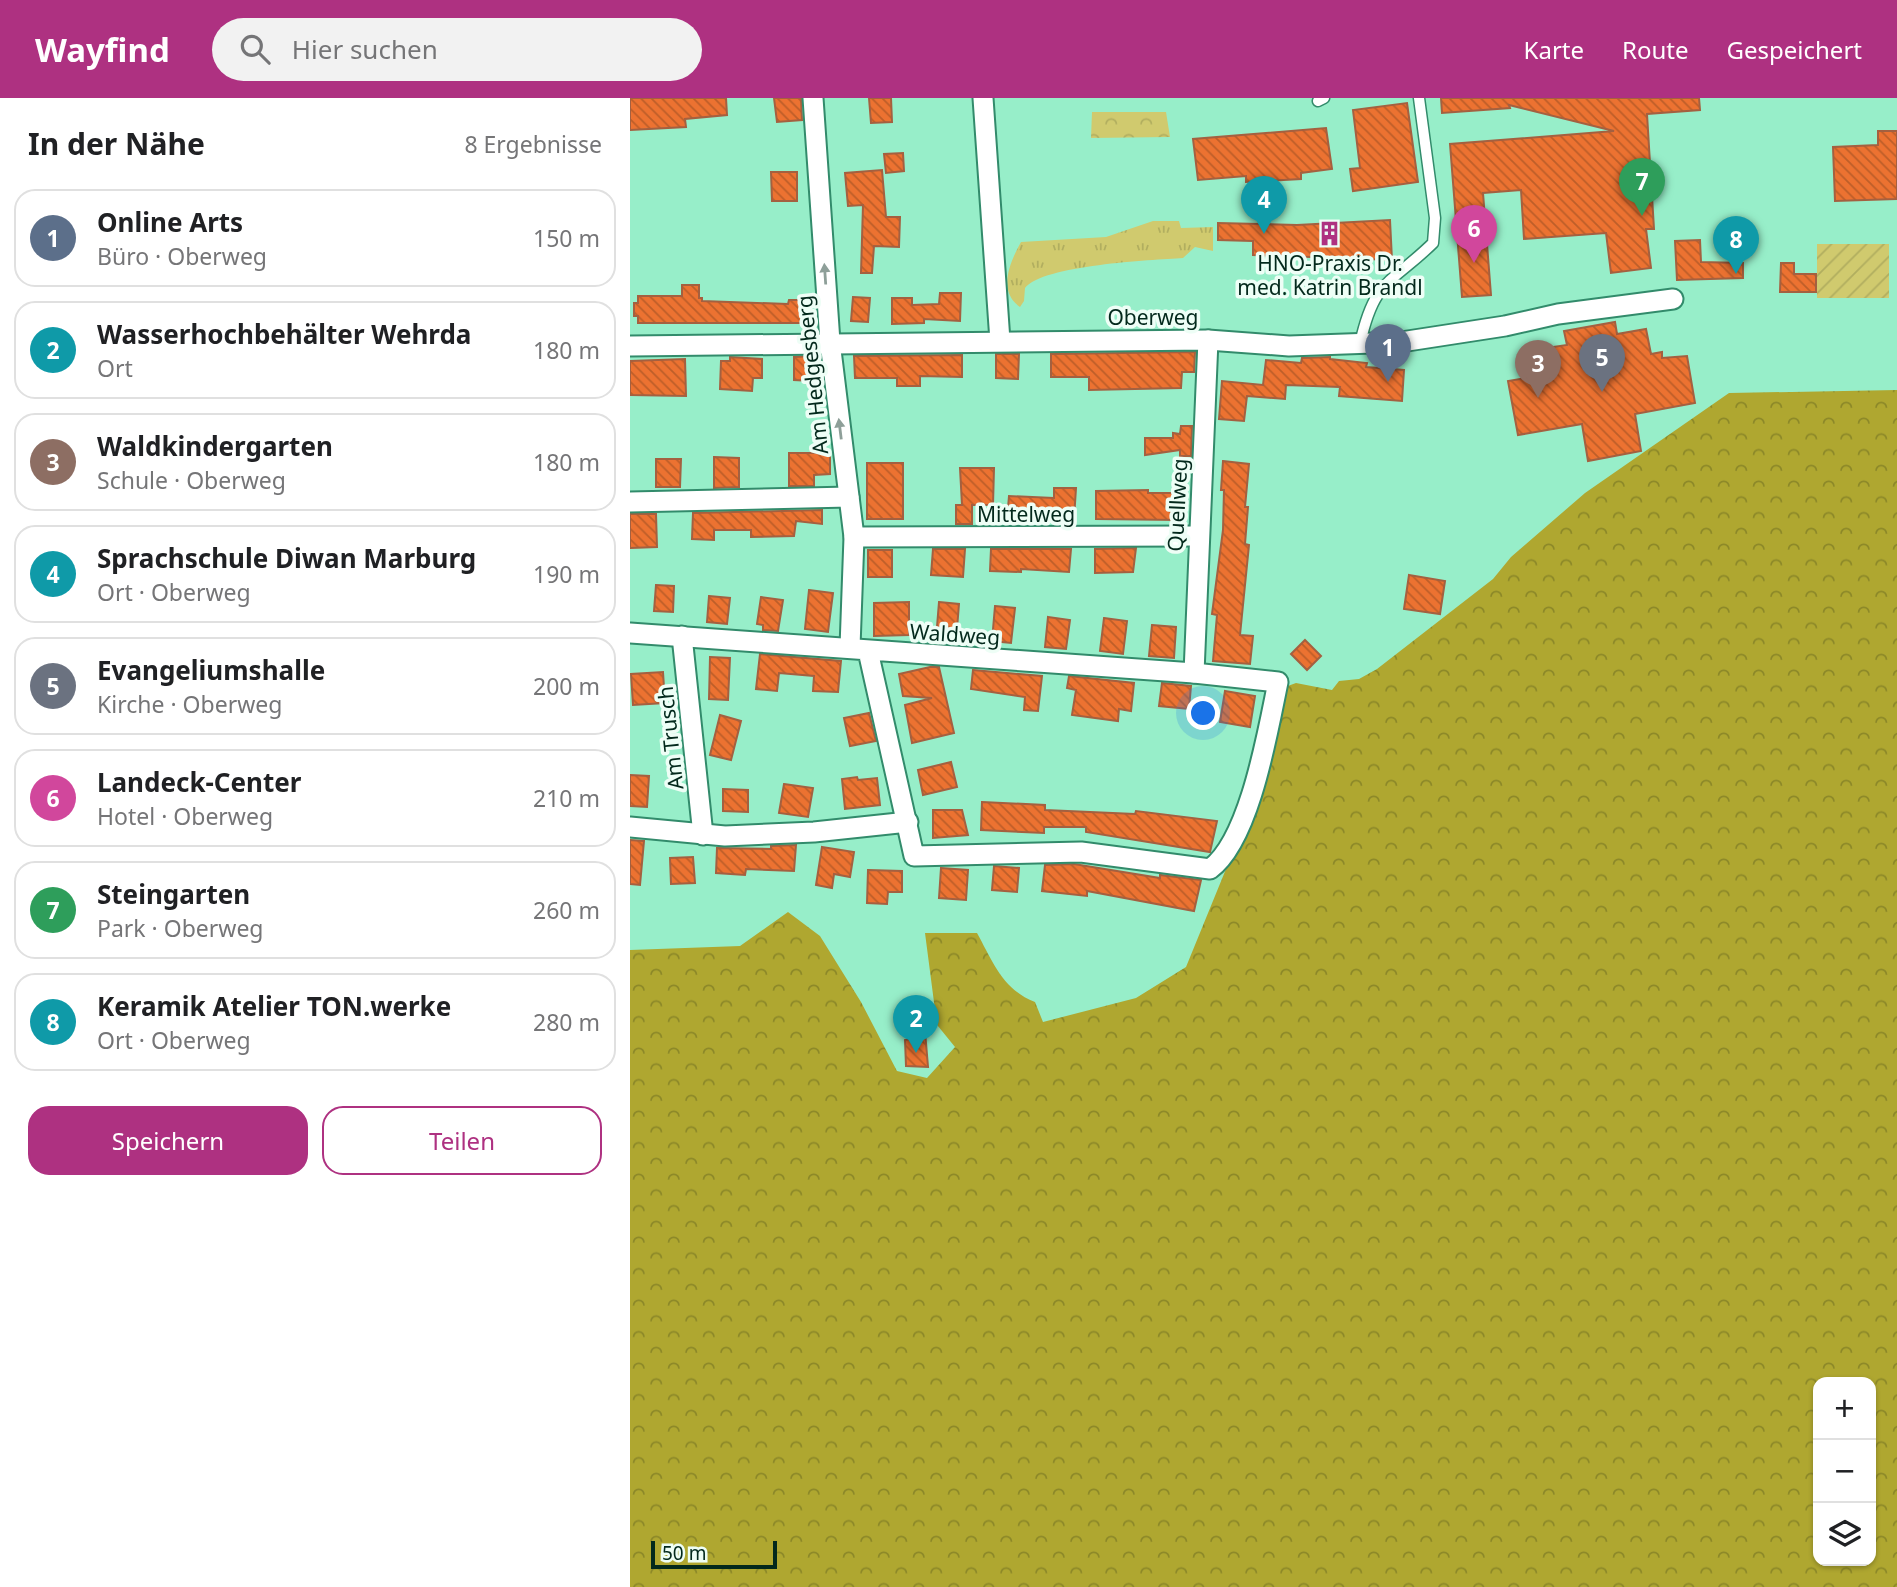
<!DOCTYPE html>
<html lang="de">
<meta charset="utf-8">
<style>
:root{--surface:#fff;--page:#f2f2f2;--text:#202124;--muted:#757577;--line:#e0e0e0;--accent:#ae3181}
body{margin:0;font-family:"Noto Sans",sans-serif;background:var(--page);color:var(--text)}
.controls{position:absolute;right:21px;bottom:21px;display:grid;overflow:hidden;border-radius:14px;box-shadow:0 2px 5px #0004}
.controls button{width:63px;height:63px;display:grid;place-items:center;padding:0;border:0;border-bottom:2px solid var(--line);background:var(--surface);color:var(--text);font:35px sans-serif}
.scale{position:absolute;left:21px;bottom:18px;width:126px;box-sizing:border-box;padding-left:7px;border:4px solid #03291c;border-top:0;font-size:19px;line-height:24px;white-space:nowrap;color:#03291c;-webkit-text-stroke:5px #eefef6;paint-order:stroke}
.you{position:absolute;left:574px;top:616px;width:24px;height:24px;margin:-18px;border:5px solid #fff;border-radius:50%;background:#1a73e8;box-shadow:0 0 0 10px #1a73e833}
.badge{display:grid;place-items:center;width:46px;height:46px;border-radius:50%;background:var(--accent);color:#fff;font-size:23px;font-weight:700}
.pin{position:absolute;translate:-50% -58px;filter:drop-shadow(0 2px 4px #0008)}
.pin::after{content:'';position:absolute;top:37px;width:24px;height:21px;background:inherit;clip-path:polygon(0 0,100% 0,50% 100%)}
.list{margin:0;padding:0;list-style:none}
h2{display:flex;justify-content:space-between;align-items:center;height:91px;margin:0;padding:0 28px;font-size:30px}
h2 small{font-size:23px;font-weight:400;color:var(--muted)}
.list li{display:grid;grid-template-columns:46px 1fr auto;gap:21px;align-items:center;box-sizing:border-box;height:98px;margin:0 14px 14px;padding:0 14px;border:2px solid var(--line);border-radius:21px}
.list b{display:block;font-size:26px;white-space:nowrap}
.list p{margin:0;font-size:23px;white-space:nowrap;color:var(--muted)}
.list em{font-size:23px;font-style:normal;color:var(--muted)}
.actions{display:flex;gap:14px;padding:21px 28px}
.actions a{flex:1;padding:16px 0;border:2px solid var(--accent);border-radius:21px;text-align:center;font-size:24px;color:var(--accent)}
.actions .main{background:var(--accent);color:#fff}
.icon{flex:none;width:38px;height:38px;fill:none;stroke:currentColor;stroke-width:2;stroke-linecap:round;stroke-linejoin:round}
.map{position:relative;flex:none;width:1267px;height:1489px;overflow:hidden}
header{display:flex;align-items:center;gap:42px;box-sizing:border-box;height:98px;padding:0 35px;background:var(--accent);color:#fff}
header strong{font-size:33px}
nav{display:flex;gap:38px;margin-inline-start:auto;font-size:24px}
.search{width:490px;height:63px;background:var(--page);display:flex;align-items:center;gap:18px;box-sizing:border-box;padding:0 24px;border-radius:38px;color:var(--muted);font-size:26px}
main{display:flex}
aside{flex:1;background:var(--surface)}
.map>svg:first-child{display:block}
.grass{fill:url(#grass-tufts)}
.forest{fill:url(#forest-crowns);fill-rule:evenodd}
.park{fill:url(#park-crowns)}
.garden{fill:url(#garden-furrows)}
.building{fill:url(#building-back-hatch);stroke:#a46040;stroke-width:2}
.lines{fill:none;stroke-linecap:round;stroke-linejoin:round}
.lane-casing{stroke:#328b6b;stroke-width:13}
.street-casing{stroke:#328b6b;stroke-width:23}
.lane{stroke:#fff;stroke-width:10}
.street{stroke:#fff;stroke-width:19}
.oneway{fill:#8e9f99}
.labels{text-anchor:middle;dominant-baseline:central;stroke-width:7;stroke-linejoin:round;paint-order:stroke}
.poi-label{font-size:21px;fill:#03291c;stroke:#eefef6}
.street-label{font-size:21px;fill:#03291c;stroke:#eefef6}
</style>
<header>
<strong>Wayfind</strong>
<div class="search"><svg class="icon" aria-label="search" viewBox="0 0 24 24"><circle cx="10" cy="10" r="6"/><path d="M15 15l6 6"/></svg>Hier suchen</div>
<nav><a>Karte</a><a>Route</a><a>Gespeichert</a></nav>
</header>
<main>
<aside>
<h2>In der Nähe<small>8 Ergebnisse</small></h2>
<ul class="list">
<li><span class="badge" style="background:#5c6f8a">1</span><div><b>Online Arts</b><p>Büro · Oberweg</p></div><em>150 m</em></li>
<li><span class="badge" style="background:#0f9aa8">2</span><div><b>Wasserhochbehälter Wehrda</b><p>Ort</p></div><em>180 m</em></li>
<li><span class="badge" style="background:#8d6e63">3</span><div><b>Waldkindergarten</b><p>Schule · Oberweg</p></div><em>180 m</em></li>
<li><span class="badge" style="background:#0f9aa8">4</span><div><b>Sprachschule Diwan Marburg</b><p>Ort · Oberweg</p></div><em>190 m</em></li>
<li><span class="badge" style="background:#6b7280">5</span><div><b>Evangeliumshalle</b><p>Kirche · Oberweg</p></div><em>200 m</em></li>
<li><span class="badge" style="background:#d1479c">6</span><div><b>Landeck-Center</b><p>Hotel · Oberweg</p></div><em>210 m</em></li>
<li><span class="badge" style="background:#2e9e5b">7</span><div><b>Steingarten</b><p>Park · Oberweg</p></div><em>260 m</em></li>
<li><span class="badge" style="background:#0f9aa8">8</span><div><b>Keramik Atelier TON.werke</b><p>Ort · Oberweg</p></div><em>280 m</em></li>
</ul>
<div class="actions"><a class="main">Speichern</a><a>Teilen</a></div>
</aside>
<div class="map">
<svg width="1267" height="1489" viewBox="0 0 1267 1489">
<defs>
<pattern id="grass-tufts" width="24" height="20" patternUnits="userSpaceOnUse" patternTransform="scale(1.75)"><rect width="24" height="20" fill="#d0ca6e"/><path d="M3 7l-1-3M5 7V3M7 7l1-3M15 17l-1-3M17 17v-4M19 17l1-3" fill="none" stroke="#b1ae5f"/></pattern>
<pattern id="forest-crowns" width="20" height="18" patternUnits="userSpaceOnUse" patternTransform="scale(1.75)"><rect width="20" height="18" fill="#afa730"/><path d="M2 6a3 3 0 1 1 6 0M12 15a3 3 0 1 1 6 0" fill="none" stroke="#8c8828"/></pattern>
<pattern id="park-crowns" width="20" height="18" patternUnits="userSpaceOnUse" patternTransform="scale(1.75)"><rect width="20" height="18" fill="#d0ca6e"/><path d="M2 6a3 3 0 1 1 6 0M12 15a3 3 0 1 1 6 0" fill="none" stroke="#b1ae5f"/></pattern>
<pattern id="garden-furrows" width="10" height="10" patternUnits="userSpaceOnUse" patternTransform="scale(1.75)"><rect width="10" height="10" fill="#d0ca6e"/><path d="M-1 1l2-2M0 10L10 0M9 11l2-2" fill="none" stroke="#b1ae5f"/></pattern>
<pattern id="building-back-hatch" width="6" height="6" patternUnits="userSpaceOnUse" patternTransform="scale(1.75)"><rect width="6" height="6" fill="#ec7231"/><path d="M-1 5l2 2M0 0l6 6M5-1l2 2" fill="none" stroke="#bd5e29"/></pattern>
</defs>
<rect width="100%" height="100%" fill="#97eec9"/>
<path class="grass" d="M523 123H549L551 130 583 129V153L565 149 553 160C521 162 413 167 395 190L394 203 390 209C367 193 380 164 391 144L476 139Z"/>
<path class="forest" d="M1267 292V1489H0V852L110 848 158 814 190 838 231 904 267 973 297 980 325 949 299 917 305 912 295 835H347C363 864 373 892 405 904L413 924 506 900 556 869 596 771 591 766 655 589 666 585 702 592 709 583 729 581 747 571 863 481 881 459 955 395 1099 295ZM1188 1284H1241V1463H1188Z"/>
<path class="park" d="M462 14H536L540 39 461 40Z"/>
<rect class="garden" x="1187" y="146" width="72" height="54"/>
<g class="building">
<path d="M0 0H96L97 17 55 21 56 29 0 32Z"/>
<path d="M144 0H171L172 22 147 24Z"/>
<path d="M239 0H261L262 24 241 25Z"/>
<path d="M811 0H1069L1070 12 1017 16 1024 131H1016L1021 170 981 175 976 135 894 141 891 92 853 95 861 197 832 199 820 46 984 33 879 7 880 10 812 15Z"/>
<path d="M777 5 788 84 723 93 720 71 730 70 723 12Z"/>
<path d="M696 30 702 71 671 75V81L616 84V78L568 82 563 41Z"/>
<path d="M1248 33H1267V101L1205 103 1203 49 1248 47Z"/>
<path d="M273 55 274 73 256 75 254 56Z"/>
<path d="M252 72 256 119H270L269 149 244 148 242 175H231L233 107 218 108 215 75Z"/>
<path d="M141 74H167V103H142Z"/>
<path d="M760 122 762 162 623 157V143L588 142V125L667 127Z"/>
<path d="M1070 142 1071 164 1113 165V180L1047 182 1045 143Z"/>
<path d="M1151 165H1164V176H1186V194H1150Z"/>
<path d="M52 187H69V200H72V203L158 206 159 202H178V225H8V218H4V205H8V198H52Z"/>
<path d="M310 195H331L330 223 294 221V225L262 226V200H282V207L309 206Z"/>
<path d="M223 199 240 200 238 224 221 223Z"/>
<path d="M985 224 987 236 1016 231 1021 256 1032 254V260L1057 258 1065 305 1005 316 1011 353 958 363 952 326 888 337 878 283 914 277 909 251 937 247 934 233Z"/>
<path d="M565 254 564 274H552L551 290 459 292V279H421V256Z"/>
<path d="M366 256H389L388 281 366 280Z"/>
<path d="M332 257V279L290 278V288H267V280H225L224 258Z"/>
<path d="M183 258 182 283 164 282V259Z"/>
<path d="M100 259 132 261V280H123L122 293 90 291 91 263H100Z"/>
<path d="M700 259V261L737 265 736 269 774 272 772 303 709 298 710 289 656 287 655 301 617 298 614 323 589 321 592 283 633 287 636 262 671 265 672 260Z"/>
<path d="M55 261 56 298 0 297V263Z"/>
<path d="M551 328H562L561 358H550V352L515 357V340H543V335L550 336Z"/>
<path d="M159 355H200V376L184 377V388H159Z"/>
<path d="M84 359 109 360V389L84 390Z"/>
<path d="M26 361H51L50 389H26Z"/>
<path d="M593 363 619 366 615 409H618L615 446 619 447 610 537 623 538 620 566 583 563 587 517 582 516 593 432 594 392H591Z"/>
<rect x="237" y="365" width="36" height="56"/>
<path d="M330 370H364L363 407H342V426H326V407H332Z"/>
<path d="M424 390H446L444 421 377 422 379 398 424 400Z"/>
<path d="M518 392V395H548V422L466 421V393Z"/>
<path d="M192 412V426L166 423 164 438 121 439V432H84V442L62 441 63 415Z"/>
<path d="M0 416H26L27 449 0 450Z"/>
<path d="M506 450 503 474 465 475V451Z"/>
<path d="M303 451H335L333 479 301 477Z"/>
<path d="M361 451H441L439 474 391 471V474L360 473Z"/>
<rect x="238" y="452" width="24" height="27"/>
<path d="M779 477 815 483 810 516 774 511Z"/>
<path d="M26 487 44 488 43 514 24 513Z"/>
<path d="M179 492 203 495 198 534 175 531Z"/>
<path d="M79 498 100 500 97 526 77 524Z"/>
<path d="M131 499 153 502 148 533 133 532V527L127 526Z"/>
<path d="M279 504V537L244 538V505Z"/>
<path d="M309 504 329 506 326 543 306 541Z"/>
<path d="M365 508 385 510 381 545 362 543Z"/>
<path d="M418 519 440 522 436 551 415 549Z"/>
<path d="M474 520 497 523 493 556 470 553Z"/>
<path d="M522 527 546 529 544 560 519 558Z"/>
<path d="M675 542 691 558 677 572 661 556Z"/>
<path d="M130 556 211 563 208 594 183 593 184 578 149 575 147 593 126 591Z"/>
<path d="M80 559 100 560 98 602 79 601Z"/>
<path d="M300 569H309L324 635 282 645 275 607 302 600 273 598 269 576Z"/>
<path d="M343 572 412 578 408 613 394 612 395 599 341 591Z"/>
<path d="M33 574 35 605 3 607 1 576Z"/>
<path d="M439 578 504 585 501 613 489 611 488 623 442 617 446 592 437 590Z"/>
<path d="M532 585 561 588 559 611 529 608Z"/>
<path d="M595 593 625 598 620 629 590 624Z"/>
<path d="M239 615 246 643 220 648 214 620Z"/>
<path d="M90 617 111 623 101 662 80 657Z"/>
<path d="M321 664 327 689 293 697 288 672Z"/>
<path d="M0 677 19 678 17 709 0 708Z"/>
<path d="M227 679 228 682 247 680 250 707 215 711 212 681Z"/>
<path d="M154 686 183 690 178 719 149 715Z"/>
<path d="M93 691 118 692V714L93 713Z"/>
<path d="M352 704 415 707V712L505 716 506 713 587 723 580 754 456 734V729H414V735L351 732Z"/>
<path d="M303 712H332L338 737 303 740Z"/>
<path d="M0 742 14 743 10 787 0 786Z"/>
<path d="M166 747 164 773 116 771 115 777 86 775 87 750 141 751V748Z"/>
<path d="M192 749 224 754 220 779 204 776 202 790 186 787Z"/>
<path d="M63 759 65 785 41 786 40 760Z"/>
<path d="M444 766 530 780V777L571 782 564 813 457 793V798L412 793 415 767Z"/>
<path d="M364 768 389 770 387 794 362 792Z"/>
<path d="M311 770 338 772 336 802 309 800Z"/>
<path d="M238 772 272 773V794H258L257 806 237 805Z"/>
<path d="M295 933 298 969 276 968 275 942 280 941 279 935Z"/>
</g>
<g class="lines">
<defs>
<g id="lane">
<path d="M688 3 694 0"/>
<path d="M730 246C744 181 761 186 803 145L805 120 789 0"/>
</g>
<g id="street">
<path d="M183 0 200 244 224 439 220 549"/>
<path d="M353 0 370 243"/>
<path d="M0 248 578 242 659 248 771 244 875 228 928 216 1043 201"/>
<path d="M0 404 219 399"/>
<path d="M224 439 567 438"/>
<path d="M0 535 564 575 648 584C638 632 620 742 580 771L451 754 284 758 238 553"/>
<path d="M52 538 73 737"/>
<path d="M564 575 578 242"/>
<path d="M0 729 95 738 184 734 278 724"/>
</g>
</defs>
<use href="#lane" class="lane-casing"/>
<use href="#street" class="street-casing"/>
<use href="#lane" class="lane"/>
<use href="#street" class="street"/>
</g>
<defs><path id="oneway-solid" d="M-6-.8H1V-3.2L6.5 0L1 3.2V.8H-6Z" transform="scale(1.75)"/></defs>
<g class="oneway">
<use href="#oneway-solid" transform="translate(195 176) rotate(-94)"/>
<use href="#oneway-solid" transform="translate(210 331) rotate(-97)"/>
</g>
<defs>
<symbol id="building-bare" viewBox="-9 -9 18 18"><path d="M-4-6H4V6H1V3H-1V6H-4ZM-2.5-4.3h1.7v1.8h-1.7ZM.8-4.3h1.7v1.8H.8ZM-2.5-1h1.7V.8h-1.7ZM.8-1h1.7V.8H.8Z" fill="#ae3181" stroke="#eefef6" stroke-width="2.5" paint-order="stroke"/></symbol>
</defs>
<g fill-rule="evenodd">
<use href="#building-bare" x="682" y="118" width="35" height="35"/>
</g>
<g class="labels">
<g class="poi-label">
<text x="700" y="165">HNO-Praxis Dr.<tspan x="700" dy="24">med. Katrin Brandl</tspan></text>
</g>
<g class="street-label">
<text x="523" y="219">Oberweg</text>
<text transform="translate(182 277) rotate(-96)">Am Hedgesberg</text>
<text transform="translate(547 407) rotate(-87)">Quellweg</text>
<text x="396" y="416">Mittelweg</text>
<text transform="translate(325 536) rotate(4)">Waldweg</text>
<text transform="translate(40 640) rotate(-96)">Am Trusch</text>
</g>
</g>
</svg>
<div class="controls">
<button>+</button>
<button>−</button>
<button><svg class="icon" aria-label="layers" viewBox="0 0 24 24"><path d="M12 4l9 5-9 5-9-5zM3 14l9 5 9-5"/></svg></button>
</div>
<div class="scale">50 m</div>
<div class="you"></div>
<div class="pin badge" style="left:758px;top:284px;background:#5c6f8a">1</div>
<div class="pin badge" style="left:286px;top:955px;background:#0f9aa8">2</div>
<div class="pin badge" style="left:908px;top:300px;background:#8d6e63">3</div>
<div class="pin badge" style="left:634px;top:136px;background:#0f9aa8">4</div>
<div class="pin badge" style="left:972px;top:294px;background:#6b7280">5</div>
<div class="pin badge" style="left:844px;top:165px;background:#d1479c">6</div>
<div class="pin badge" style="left:1012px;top:118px;background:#2e9e5b">7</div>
<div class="pin badge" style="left:1106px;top:176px;background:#0f9aa8">8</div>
</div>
</main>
